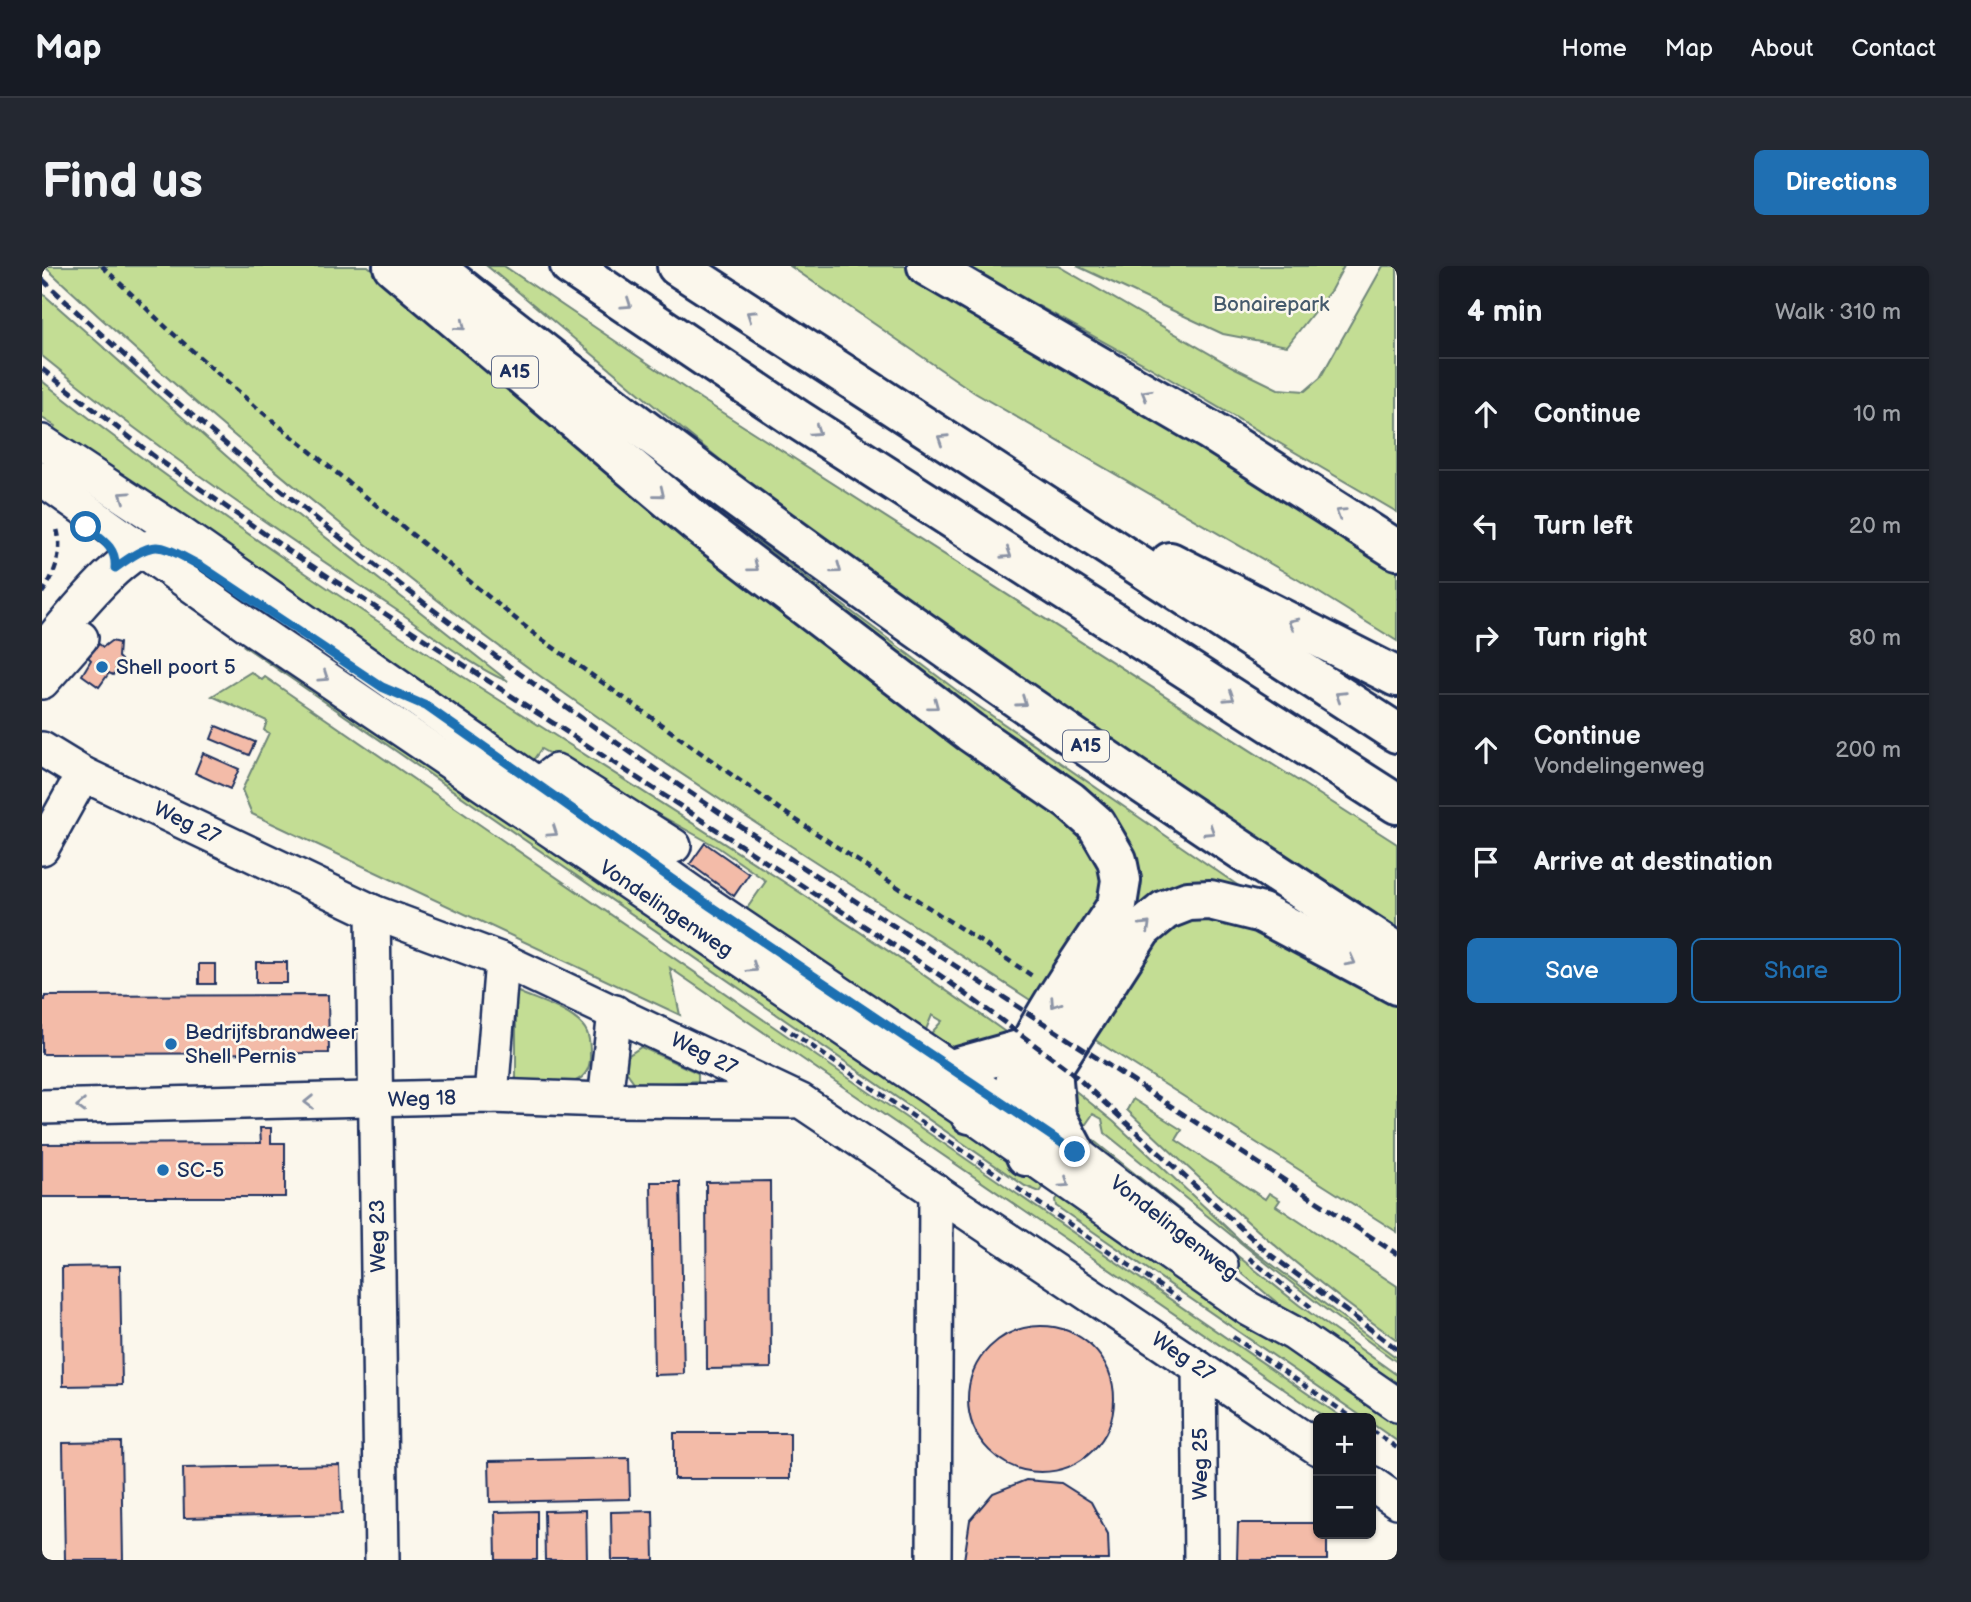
<!DOCTYPE html>
<meta charset="utf-8">
<style>
:root{--surface:#171b24;--page:#242831;--text:#f1f3f6;--muted:#9ea1a6;--line:#363941;--accent:#1f6fb2}
body{margin:0;font-family:"Balsamiq Sans",sans-serif;background:var(--page);color:var(--text)}
.controls{position:absolute;right:21px;bottom:21px;display:grid;overflow:hidden;border-radius:10px;box-shadow:0 2px 5px #0004}
.controls button{width:63px;height:63px;display:grid;place-items:center;padding:0;border:0;border-bottom:2px solid var(--line);background:var(--surface);color:var(--text);font:35px sans-serif}
.stop{position:absolute;width:21px;height:21px;margin:-16px;border:5px solid #1f6fb2;border-radius:50%;background:#fff}
.stop.end{background:#1f6fb2;border-color:#fff;box-shadow:0 2px 7px #0008}
.list{margin:0;padding:0;list-style:none}
h2{display:flex;justify-content:space-between;align-items:center;height:91px;margin:0;padding:0 28px;font-size:30px}
h2 small{font-size:23px;font-weight:400;color:var(--muted)}
.list li{display:grid;grid-template-columns:46px 1fr auto;gap:21px;align-items:center;box-sizing:border-box;height:112px;padding:0 28px;border-top:2px solid var(--line)}
.list b{display:block;font-size:26px;white-space:nowrap}
.list p{margin:0;font-size:23px;white-space:nowrap;color:var(--muted)}
.list em{font-size:23px;font-style:normal;color:var(--muted)}
.actions{display:flex;gap:14px;padding:21px 28px}
.actions a{flex:1;padding:16px 0;border:2px solid var(--accent);border-radius:10px;text-align:center;font-size:24px;color:var(--accent)}
.actions .main{background:var(--accent);color:#fff}
.icon{flex:none;width:38px;height:38px;fill:none;stroke:currentColor;stroke-width:2;stroke-linecap:round;stroke-linejoin:round}
.map{position:relative;flex:none;width:1355px;height:1294px;overflow:hidden;border-radius:10px}
header{display:flex;align-items:center;gap:42px;box-sizing:border-box;height:98px;padding:0 35px;background:var(--surface);border-bottom:2px solid var(--line)}
header strong{font-size:33px}
nav{display:flex;gap:38px;margin-inline-start:auto;font-size:24px}
.intro{display:flex;align-items:center;justify-content:space-between;box-sizing:border-box;height:168px;padding:0 42px}
h1{margin:0;font-size:49px}
.button{padding:18px 32px;border-radius:10px;background:var(--accent);color:#fff;font-size:24px;font-weight:700}
main{display:flex;gap:42px;padding:0 42px}
aside{flex:1;background:var(--surface);border-radius:10px;box-shadow:0 2px 5px #0004}
.map>svg:first-child{display:block}
.green{fill:#c3dd94;stroke:#6f8679;stroke-width:2}
.building{fill:#f3bba8;stroke:#1b2f5e;stroke-width:2}
.lines{fill:none;stroke-linecap:round;stroke-linejoin:round}
.minor-casing{stroke:#1b2f5e;stroke-width:38}
.highway-casing{stroke:#1b2f5e;stroke-width:44}
.path{stroke:#1b2f5e;stroke-width:4.5;stroke-dasharray:7 5;stroke-linecap:butt}
.minor{stroke:#fbf7ec;stroke-width:33}
.highway{stroke:#fbf7ec;stroke-width:38}
.rail{stroke:#1b2f5e;stroke-width:5;stroke-dasharray:10 5;stroke-linecap:butt}
.oneway{stroke:#8b93a5}
.route{stroke:#1f6fb2;stroke-width:9}
.poi-dot{fill:#1f6fb2;stroke:#fbf7ec;stroke-width:2.5}
.labels{text-anchor:middle;dominant-baseline:central;stroke-width:5;stroke-linejoin:round;paint-order:stroke}
.shield{fill:#fbf7ec;stroke:#5e6b89;stroke-width:2}
.shield-label{font-size:19px;font-weight:bold;fill:#1b2f5e}
.park-label{font-size:21px;fill:#455a6c;stroke:#fbf7ec}
.poi-label{font-size:21px;fill:#1b2f5e;stroke:#fbf7ec;text-anchor:start}
.street-label{font-size:21px;fill:#1b2f5e;stroke:#fbf7ec}
</style>
<header>
<strong>Map</strong>
<nav><a>Home</a><a>Map</a><a>About</a><a>Contact</a></nav>
</header>
<div class="intro"><h1>Find us</h1><a class="button">Directions</a></div>
<main>
<div class="map">
<svg width="1355" height="1294" viewBox="0 0 1355 1294">
<rect width="100%" height="100%" fill="#fbf7ec"/>
<filter id="ink" filterUnits="userSpaceOnUse"><feTurbulence type="fractalNoise" baseFrequency=".0143" numOctaves="2"/><feDisplacementMap in="SourceGraphic" scale="14" xChannelSelector="R" yChannelSelector="G"/><feConvolveMatrix kernelMatrix="1 2 1 2 8 2 1 2 1" color-interpolation-filters="sRGB"/></filter>
<g filter="url(#ink)">
<g class="green">
<path d="M2 0H326L440 100 956 500 1057 587 1061 621 1054 641 993 737C840 638 684 541 536 437 347 305 170 156 2 0Z"/>
<path d="M445 0H462L659 133 1355 578V661C1143 530 937 391 738 240 637 164 542 80 445 0Z"/>
<path d="M748 0H865L1355 300V375L1255 313 933 127Z"/>
<path d="M924 0H1016L1189 100 1236 123 1263 125 1278 112 1341 0H1355V246L1104 99Z"/>
<path d="M1035 0H1302L1289 24 1245 80 1181 68Z"/>
<path d="M0 27 216 218 466 415C442 408 383 364 359 347 236 266 115 183 0 90Z"/>
<path d="M0 115C302 356 650 542 966 768L922 784 884 773 900 755 890 749 881 771 699 651 724 615 677 582 499 483 487 500 9 166 13 160 0 152Z"/>
<path d="M509 120 930 436 1204 625 1091 655 1089 582Z"/>
<path d="M207 379 1005 916 998 926 983 920 202 380Z"/>
<path d="M209 406 220 414 223 411 1301 1152H1284L628 702 638 749 210 548 200 524 227 467 222 464 225 455 170 430Z"/>
<path d="M1178 646 1355 730V966L1042 767 1130 651Z"/>
<path d="M474 725C495 735 525 742 541 760 548 768 548 780 548 790 549 829 499 818 474 818Z"/>
<path d="M599 781 656 807V815L594 819 581 801 584 791Z"/>
<path d="M1020 814 1072 856 1200 976 1355 1092V1096C1254 1024 1160 945 1063 867L1060 853 1051 848 1035 871Z"/>
<path d="M1091 833 1140 864 1134 874 1223 933 1227 927 1238 934 1234 940 1355 1020V1074C1257 1006 1171 926 1085 844Z"/>
<path d="M1052 875 1257 1039 1355 1109V1123L1252 1051 1046 878Z"/>
<path d="M1019 926 1355 1157V1175L1329 1157V1152H1322L1014 940 1013 934Z"/>
</g>
<g class="building">
<path d="M69 375 77 377 76 391 79 394 71 409 67 407 57 421 40 409 49 394 46 391 57 378 61 381Z"/>
<path d="M174 460 213 476 207 489 169 473Z"/>
<path d="M161 487 197 503 188 523 153 507Z"/>
<path d="M663 577 707 608 692 630 648 598Z"/>
<rect x="214" y="696" width="31" height="21"/>
<rect x="157" y="698" width="16" height="20"/>
<path d="M286 729 287 787 0 788V734H3V730Z"/>
<path d="M218 862H229V877H243V931H0V878L219 877Z"/>
<path d="M728 915 729 1102 665 1103 664 916Z"/>
<path d="M609 916H638L642 1108 612 1109Z"/>
<path d="M78 1000 80 1119 21 1120 20 1001Z"/>
<circle cx="999" cy="1133" r="73"/>
<rect x="632" y="1167" width="116" height="46"/>
<path d="M79 1176 81 1294H23L21 1177Z"/>
<path d="M587 1192 588 1233 448 1236 447 1195Z"/>
<path d="M298 1199 300 1248 142 1252 141 1202Z"/>
<path d="M984 1214 1019 1217 1049 1236 1066 1268 1067 1294H922L928 1254 951 1227Z"/>
<path d="M544 1244 545 1294H503L502 1245Z"/>
<path d="M495 1245V1294H454L453 1246Z"/>
<path d="M611 1245 612 1294H570L569 1246Z"/>
<path d="M1196 1257H1276V1268H1285V1294H1195Z"/>
</g>
<g class="lines">
<defs>
<g id="minor">
<path d="M0 176 139 268 669 640 1033 886 1179 999"/>
<path d="M0 213 207 360 928 848 1207 1043 1251 1067 1355 1139"/>
<path d="M0 385C20 362 88 272 118 281"/>
<path d="M0 416 39 372"/>
<path d="M0 483 41 508 331 646 460 694 759 835 1276 1182"/>
<path d="M487 530 494 520 514 505 632 580"/>
<path d="M0 582 41 508"/>
<path d="M331 646 340 1294"/>
<path d="M449 830 460 694"/>
<path d="M563 834 573 746"/>
<path d="M0 841 449 830 563 834 750 835"/>
<path d="M1157 1102 1159 1294"/>
<path d="M1329 1217 1355 1235"/>
<path d="M892 1294 894 925"/>
</g>
<g id="highway">
<path d="M351 0 657 259 928 466 1028 535 1054 558 1075 594 1079 614 1075 639C1046 686 969 786 970 838 970 855 979 874 984 890"/>
<path d="M391 0C699 246 1024 472 1355 686"/>
<path d="M528 0 755 153 1355 538"/>
<path d="M635 0 1355 467"/>
<path d="M885 0 1167 164 1355 284"/>
<path d="M1128 296 1355 411"/>
<path d="M913 802 984 782"/>
<path d="M1010 802 1014 850 1033 886"/>
<path d="M928 848 969 842 1010 802 1100 663 1123 644 1146 635 1168 634 1220 647 1355 719"/>
</g>
</defs>
<use href="#minor" class="minor-casing"/>
<use href="#highway" class="highway-casing"/>
<g class="path">
<path d="M60 0 128 65 214 141 491 367 739 544 992 711"/>
<path d="M0 327C14 308 22 283 14 260"/>
<path d="M739 759 959 911"/>
<path d="M975 922 1138 1034"/>
<path d="M1207 992 1269 1041"/>
<path d="M1191 1071 1311 1152"/>
<path d="M1329 1164 1355 1182"/>
</g>
<use href="#minor" class="minor"/>
<use href="#highway" class="highway"/>
<g class="rail">
<path d="M0 13C166 171 347 316 534 448 657 536 785 616 912 699 1060 795 1207 891 1355 988"/>
<path d="M0 103 113 191 247 285 902 712 1028 805 1226 987 1355 1083"/>
</g>
</g>
<defs><path id="oneway-chevron" d="M-2-3.5L2.5 0L-2 3.5" fill="none" stroke-width="1.6" stroke-linecap="round" stroke-linejoin="round" transform="scale(1.75)"/></defs>
<g class="oneway">
<use href="#oneway-chevron" transform="translate(585 38) rotate(34)"/>
<use href="#oneway-chevron" transform="translate(709 49) rotate(-147)"/>
<use href="#oneway-chevron" transform="translate(419 60) rotate(40)"/>
<use href="#oneway-chevron" transform="translate(1104 128) rotate(-150)"/>
<use href="#oneway-chevron" transform="translate(774 165) rotate(33)"/>
<use href="#oneway-chevron" transform="translate(900 173) rotate(-147)"/>
<use href="#oneway-chevron" transform="translate(618 227) rotate(39)"/>
<use href="#oneway-chevron" transform="translate(82 230) rotate(-146)"/>
<use href="#oneway-chevron" transform="translate(1298 247) rotate(-148)"/>
<use href="#oneway-chevron" transform="translate(965 288) rotate(33)"/>
<use href="#oneway-chevron" transform="translate(712 301) rotate(37)"/>
<use href="#oneway-chevron" transform="translate(795 303) rotate(36)"/>
<use href="#oneway-chevron" transform="translate(1251 357) rotate(-154)"/>
<use href="#oneway-chevron" transform="translate(282 411) rotate(34)"/>
<use href="#oneway-chevron" transform="translate(1298 430) rotate(-147)"/>
<use href="#oneway-chevron" transform="translate(1188 431) rotate(33)"/>
<use href="#oneway-chevron" transform="translate(980 436) rotate(35)"/>
<use href="#oneway-chevron" transform="translate(892 439) rotate(37)"/>
<use href="#oneway-chevron" transform="translate(1168 565) rotate(33)"/>
<use href="#oneway-chevron" transform="translate(511 566) rotate(34)"/>
<use href="#oneway-chevron" transform="translate(1104 660) rotate(-44)"/>
<use href="#oneway-chevron" transform="translate(1309 695) rotate(28)"/>
<use href="#oneway-chevron" transform="translate(711 702) rotate(34)"/>
<use href="#oneway-chevron" transform="translate(1013 737) rotate(123)"/>
<use href="#oneway-chevron" transform="translate(267 836) rotate(179)"/>
<use href="#oneway-chevron" transform="translate(39 840) rotate(179)"/>
<use href="#oneway-chevron" transform="translate(1023 917) rotate(34)"/>
</g>
</g>
<g class="lines" filter="url(#ink)">
<path class="route" d="M44 261C59 273 75 281 73 302 115 272 115 277 159 300L340 421 384 440 668 640 1033 886"/>
</g>
<g class="poi-dot">
<circle cx="60" cy="401" r="7"/>
<circle cx="129" cy="778" r="7"/>
<circle cx="121" cy="904" r="7"/>
</g>
<g class="labels">
<g class="shield">
<rect x="450" y="90.5" width="46" height="31" rx="5"/>
<rect x="1021" y="464.5" width="46" height="31" rx="5"/>
</g>
<g class="shield-label">
<text x="473" y="106">A15</text>
<text x="1044" y="480">A15</text>
</g>
<g class="park-label">
<text x="1229" y="38">Bonairepark</text>
</g>
<g class="poi-label">
<text x="74" y="401">Shell poort 5</text>
<text x="143" y="766">Bedrijfsbrandweer<tspan x="143" dy="24">Shell Pernis</tspan></text>
<text x="135" y="904">SC-5</text>
</g>
<g class="street-label">
<text transform="translate(145 557) rotate(26)">Weg 27</text>
<text transform="translate(624 643) rotate(34)">Vondelingenweg</text>
<text transform="translate(662 788) rotate(26)">Weg 27</text>
<text transform="translate(380 833) rotate(-2)">Weg 18</text>
<text transform="translate(1132 962) rotate(38)">Vondelingenweg</text>
<text transform="translate(336 970) rotate(-91)">Weg 23</text>
<text transform="translate(1141 1091) rotate(34)">Weg 27</text>
<text transform="translate(1158 1198) rotate(-90)">Weg 25</text>
</g>
</g>
</svg>
<div class="controls">
<button>+</button>
<button>−</button>
</div>
<div class="stop" style="left:44px;top:261px"></div>
<div class="stop end" style="left:1033px;top:886px"></div>
</div>
<aside>
<h2>4 min<small>Walk · 310 m</small></h2>
<ul class="list">
<li><svg class="icon" aria-label="ahead" viewBox="0 0 24 24"><path d="M12 20V5M6 11l6-6 6 6"/></svg><div><b>Continue</b></div><em>10 m</em></li>
<li><svg class="icon" aria-label="left" viewBox="0 0 24 24"><path d="M17 20v-9H6M10 6l-5 5 5 5"/></svg><div><b>Turn left</b></div><em>20 m</em></li>
<li><svg class="icon" aria-label="right" viewBox="0 0 24 24"><path d="M7 20v-9h11M14 6l5 5-5 5"/></svg><div><b>Turn right</b></div><em>80 m</em></li>
<li><svg class="icon" aria-label="ahead" viewBox="0 0 24 24"><path d="M12 20V5M6 11l6-6 6 6"/></svg><div><b>Continue</b><p>Vondelingenweg</p></div><em>200 m</em></li>
<li><svg class="icon" aria-label="arrive" viewBox="0 0 24 24"><path d="M6 21V4h12l-3 4 3 4H6"/></svg><div><b>Arrive at destination</b></div></li>
</ul>
<div class="actions"><a class="main">Save</a><a>Share</a></div>
</aside>
</main>
